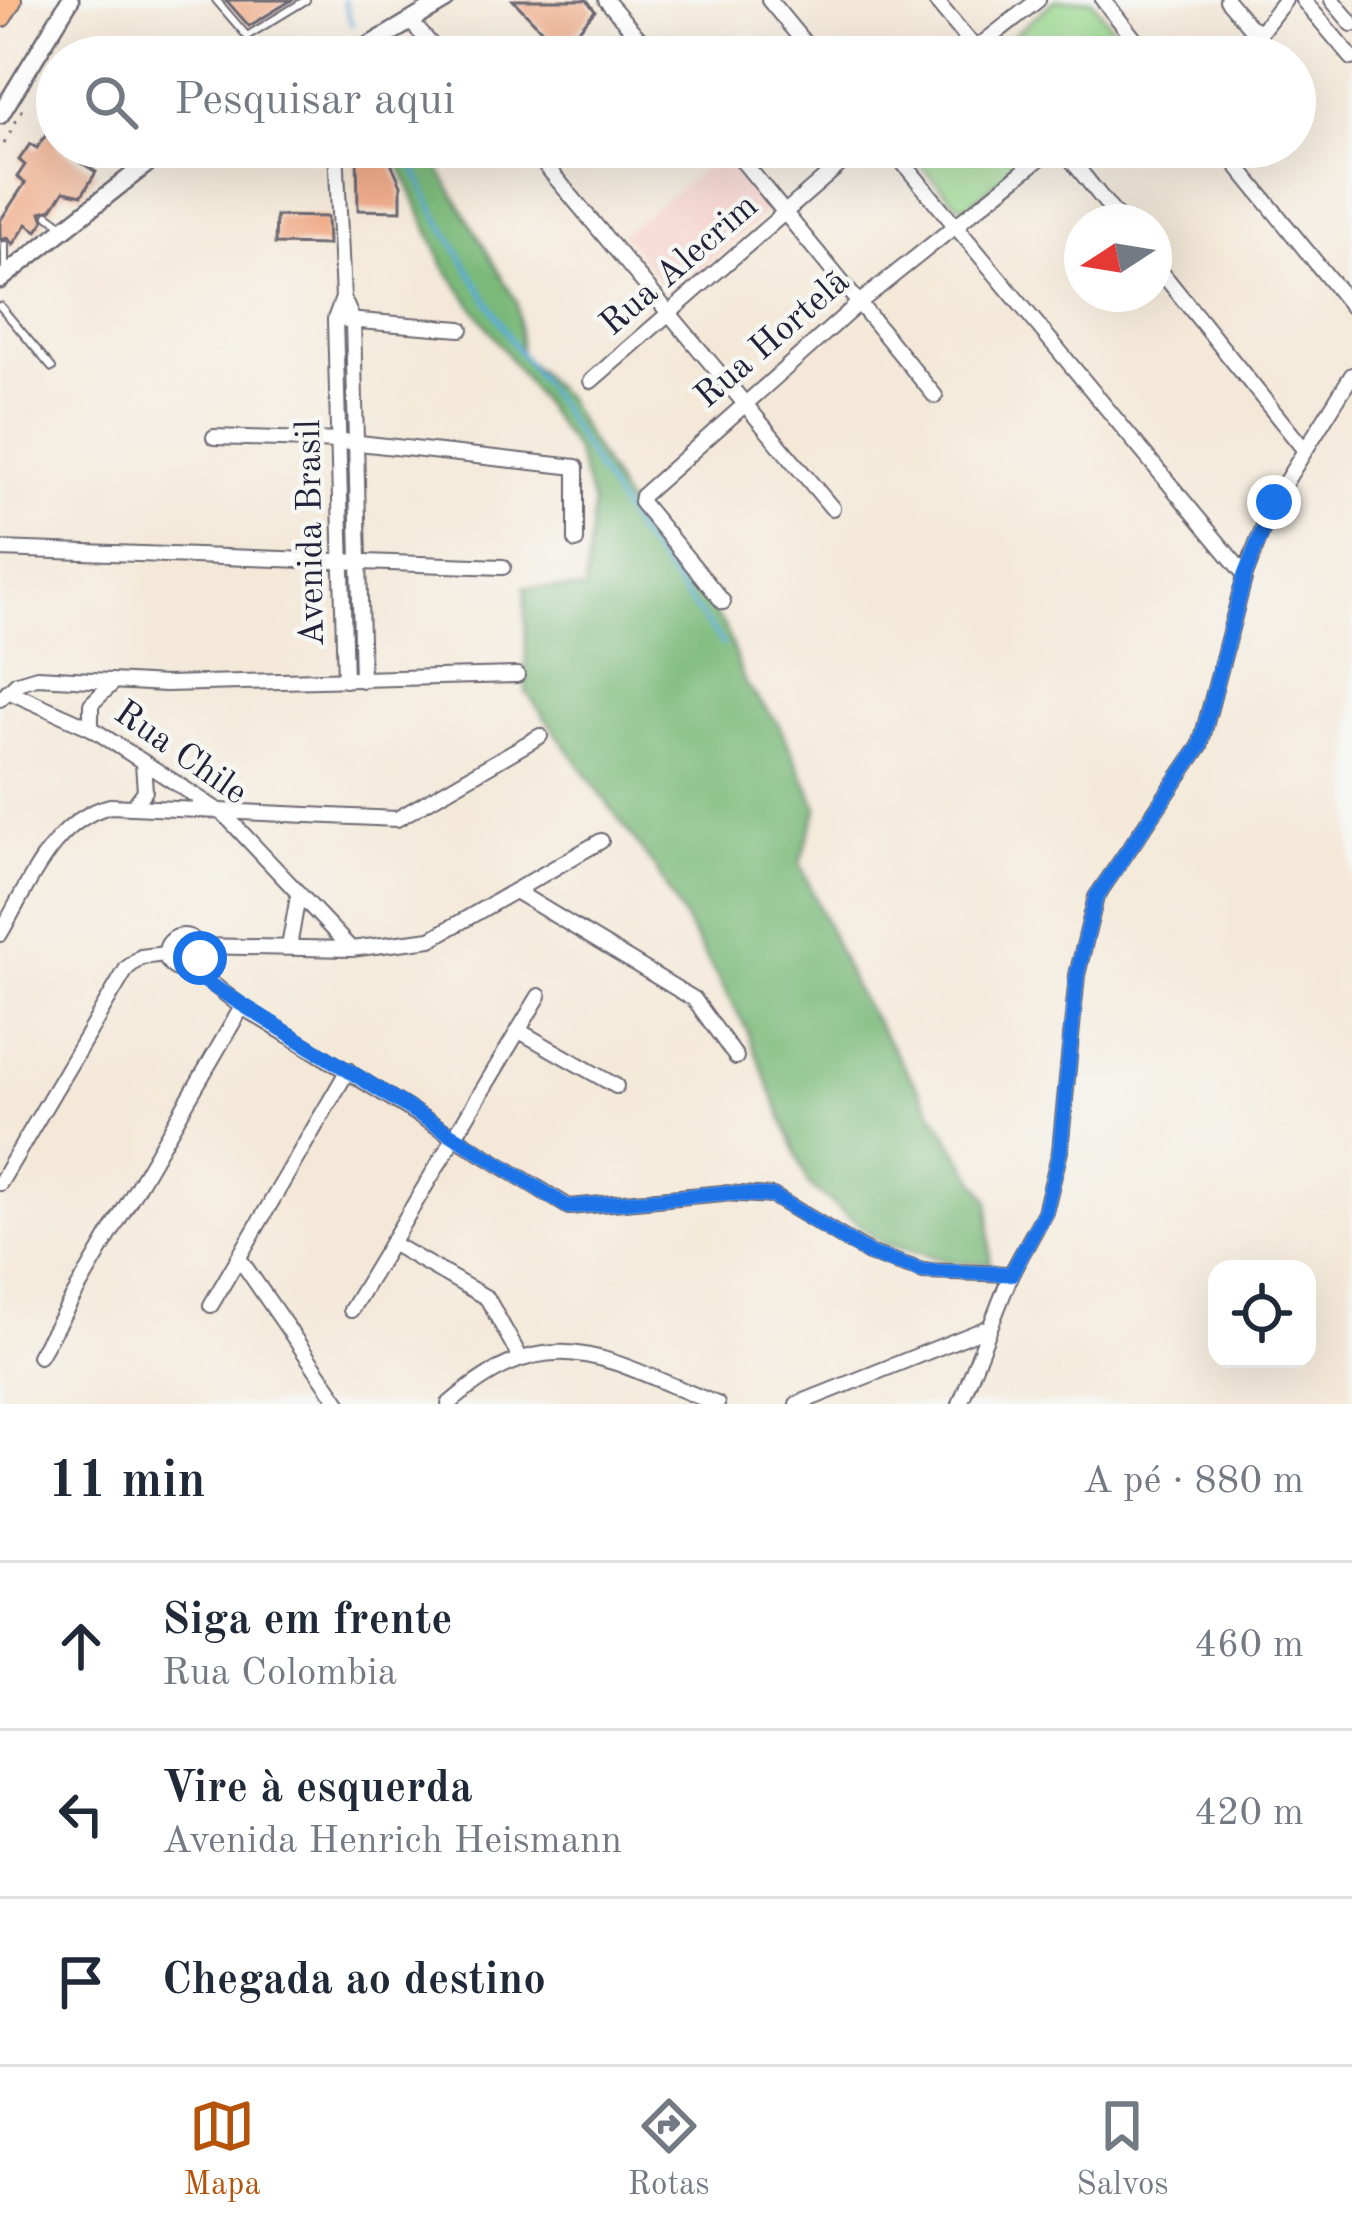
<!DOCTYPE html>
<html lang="pt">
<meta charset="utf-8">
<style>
:root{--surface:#fff;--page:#f2f2f3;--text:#1f2937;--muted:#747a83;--line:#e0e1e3;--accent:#b45309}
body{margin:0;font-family:"Old Standard TT",serif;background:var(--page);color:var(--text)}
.controls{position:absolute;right:36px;bottom:36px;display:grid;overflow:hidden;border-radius:24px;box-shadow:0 12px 48px #0002}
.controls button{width:108px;height:108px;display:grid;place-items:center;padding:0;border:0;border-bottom:3px solid var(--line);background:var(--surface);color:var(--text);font:60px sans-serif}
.compass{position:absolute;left:1064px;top:204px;width:108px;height:108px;border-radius:50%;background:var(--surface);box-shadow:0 12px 48px #0002;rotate:258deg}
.stop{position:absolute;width:36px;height:36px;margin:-27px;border:9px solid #1a73e8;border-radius:50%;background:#fff}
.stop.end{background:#1a73e8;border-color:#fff;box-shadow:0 3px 12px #0008}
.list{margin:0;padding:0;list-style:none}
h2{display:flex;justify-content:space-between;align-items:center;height:156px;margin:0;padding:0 48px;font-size:51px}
h2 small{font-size:39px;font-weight:400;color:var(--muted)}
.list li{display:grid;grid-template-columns:78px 1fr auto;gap:36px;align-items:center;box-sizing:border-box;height:168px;padding:0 48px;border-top:3px solid var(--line)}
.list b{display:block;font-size:45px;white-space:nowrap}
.list p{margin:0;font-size:39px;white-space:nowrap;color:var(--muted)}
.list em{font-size:39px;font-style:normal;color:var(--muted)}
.icon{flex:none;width:66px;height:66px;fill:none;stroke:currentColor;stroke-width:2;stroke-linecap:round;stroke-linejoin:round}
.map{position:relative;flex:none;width:1352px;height:1404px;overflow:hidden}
.search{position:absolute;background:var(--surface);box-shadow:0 12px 48px #0002;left:36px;right:36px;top:36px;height:132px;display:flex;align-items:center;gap:30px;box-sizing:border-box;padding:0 42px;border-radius:66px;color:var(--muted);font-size:45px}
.sheet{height:660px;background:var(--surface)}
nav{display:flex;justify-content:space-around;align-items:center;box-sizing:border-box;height:168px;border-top:3px solid var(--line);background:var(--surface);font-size:33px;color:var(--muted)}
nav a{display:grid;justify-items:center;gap:6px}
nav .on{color:var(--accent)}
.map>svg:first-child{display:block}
.built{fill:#f7d0cb}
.green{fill:#99d98e;stroke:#5e7e64;stroke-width:3}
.forest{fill:#7ab979;stroke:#4e6e5a;stroke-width:3}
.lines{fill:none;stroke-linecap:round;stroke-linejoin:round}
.stream{stroke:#5cabd6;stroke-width:4.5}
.building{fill:#f0ae8c}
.service-casing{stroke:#6c6872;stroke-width:10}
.minor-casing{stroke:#6c6872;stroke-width:18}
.tertiary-casing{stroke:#6c6872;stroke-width:21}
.motorway-casing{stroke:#6c6872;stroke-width:28}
.path{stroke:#6c6872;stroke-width:3;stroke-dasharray:3 9;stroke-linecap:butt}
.service{stroke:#fff;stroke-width:6}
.minor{stroke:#fff;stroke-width:14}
.tertiary{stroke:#fff;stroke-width:16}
.motorway{stroke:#fabb8c;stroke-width:24}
.route{stroke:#1a73e8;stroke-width:15}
.labels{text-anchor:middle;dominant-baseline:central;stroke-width:9;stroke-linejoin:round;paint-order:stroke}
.street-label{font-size:36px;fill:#22223b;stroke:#f6f6f2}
</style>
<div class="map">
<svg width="1352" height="1404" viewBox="0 0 1352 1404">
<rect width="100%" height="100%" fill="#f6f6f2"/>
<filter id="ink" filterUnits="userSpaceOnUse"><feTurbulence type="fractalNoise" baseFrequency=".00833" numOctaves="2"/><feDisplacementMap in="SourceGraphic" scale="24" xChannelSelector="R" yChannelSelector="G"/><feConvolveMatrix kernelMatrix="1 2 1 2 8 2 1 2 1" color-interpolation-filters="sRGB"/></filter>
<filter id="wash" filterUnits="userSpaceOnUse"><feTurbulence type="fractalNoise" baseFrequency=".004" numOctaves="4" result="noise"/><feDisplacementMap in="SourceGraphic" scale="48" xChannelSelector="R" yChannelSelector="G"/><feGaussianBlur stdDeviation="2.7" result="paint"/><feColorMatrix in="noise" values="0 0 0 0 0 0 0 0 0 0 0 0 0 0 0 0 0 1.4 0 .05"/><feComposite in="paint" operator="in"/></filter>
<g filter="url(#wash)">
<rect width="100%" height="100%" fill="#f4e9d9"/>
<path class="built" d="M722 154 767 211 670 293 622 234Z"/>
<g class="green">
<path d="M1055 0H1092L1135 57H988Z"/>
<path d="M904 147H1039L969 205 959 206Z"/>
</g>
<path class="forest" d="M392 147H426L517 303 521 355 565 398 632 514 725 627 745 684 778 723 818 807 800 863 855 989 989 1201 990 1263 951 1262 883 1244 809 1185 746 1028 655 868 526 692 525 587 585 590 593 505 576 451 444 266Z"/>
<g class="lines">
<g class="stream">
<path d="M344 0 352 25"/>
<path d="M405 147 434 211 512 342 560 408 636 533 723 644"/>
</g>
</g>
<g id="blocks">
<g class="building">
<path d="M226 0H292L249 26Z"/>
<path d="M513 0H587L595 11 561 50Z"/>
<path d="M57 119V147L96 172 82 195 64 191 52 209 41 212 44 221 37 231 27 224 13 245 8 238 0 240V221L25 183 17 177 25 165 19 160 30 144 37 148Z"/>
<path d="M357 147H384L401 185V211L358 210Z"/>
<path d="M276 216 327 217 328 245 275 244Z"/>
</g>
</g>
</g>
<g filter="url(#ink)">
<use href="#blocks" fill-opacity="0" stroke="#6c6872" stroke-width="3"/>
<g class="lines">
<defs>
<g id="service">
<path d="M216 0 247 36 306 0"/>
<path d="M48 215 63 226"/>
<path d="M5 245V271"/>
<path d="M0 306 52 368"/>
</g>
<g id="minor">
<path d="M606 0 655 57"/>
<path d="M769 0 816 57"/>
<path d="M935 0 975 48"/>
<path d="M1103 0 1149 57"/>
<path d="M1227 0 1249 26 1261 32"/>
<path d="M1303 0 1352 58"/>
<path d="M1332 0 1352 24"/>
<path d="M412 23 442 57"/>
<path d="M965 57 1038 0"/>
<path d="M1241 57 1285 0"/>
<path d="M336 147 343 298 353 321 362 680"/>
<path d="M530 147 832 508"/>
<path d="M731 147 935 396"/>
<path d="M890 147 1245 575"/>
<path d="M1061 147 1121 222"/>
<path d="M1222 147 1352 307"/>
<path d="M1154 263 1303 448"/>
<path d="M343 298 335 319 345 680"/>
<path d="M346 320 461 329"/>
<path d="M591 381 860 147"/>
<path d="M214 437 341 441 576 467V541"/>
<path d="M0 549 503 567"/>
<path d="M723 602 641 502 642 496 860 302 1054 147"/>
<path d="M8 691 91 728 225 815 351 949"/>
<path d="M0 699 17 683 37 677 166 684 517 675"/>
<path d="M91 728V704L112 684"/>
<path d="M133 807 145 791 143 763"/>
<path d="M515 891 694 999 736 1057"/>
<path d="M0 934C29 885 52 821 110 806L397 819 540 736"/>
<circle cx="183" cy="953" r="17"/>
<path d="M198 946 351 949 431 939 601 841"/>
<path d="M289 947 298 896"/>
<path d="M192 968 242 1007 569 1207 723 1193 773 1196 869 1253 923 1271 1011 1274"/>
<path d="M521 1032 616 1086"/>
<path d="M0 1183 127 968 141 957 165 954"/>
<path d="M391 1243 487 1298 521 1359"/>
<path d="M239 1258 340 1404"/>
<path d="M211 1305 348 1070"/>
<path d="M351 1310 539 996"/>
<path d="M39 1356 242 1007"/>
<path d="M449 1404C552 1314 607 1361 717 1404"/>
<path d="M797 1404 987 1328"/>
<path d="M960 1404 1011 1274 1045 1212 1060 1151 1077 975 1096 897 1200 746 1245 575 1273 502 1352 375"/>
</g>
<g id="tertiary">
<path d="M350 57 446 0"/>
<path d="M0 115 70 0"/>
<path d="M0 280 168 147"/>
</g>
<path id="motorway" d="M0 15 9 0"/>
</defs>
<use href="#service" class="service-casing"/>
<use href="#minor" class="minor-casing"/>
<use href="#tertiary" class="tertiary-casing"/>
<use href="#motorway" class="motorway-casing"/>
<path class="path" d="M4 144 26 103"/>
<use href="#service" class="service"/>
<use href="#minor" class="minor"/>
<use href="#tertiary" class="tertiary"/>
<use href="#motorway" class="motorway"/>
</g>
</g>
<g class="lines" filter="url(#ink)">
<path class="route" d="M200 958 193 968 203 980 568 1207 723 1193 773 1196 868 1253 923 1271 1011 1274 1045 1212 1060 1151 1077 975 1096 897 1200 746 1245 575 1274 502"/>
</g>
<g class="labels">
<g class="street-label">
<text transform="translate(680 266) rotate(-41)">Rua Alecrim</text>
<text transform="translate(773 340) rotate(-41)">Rua Hortelã</text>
<text transform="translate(312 533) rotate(-91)">Avenida Brasil</text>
<text transform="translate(180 754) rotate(35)">Rua Chile</text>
</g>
</g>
</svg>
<div class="controls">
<button><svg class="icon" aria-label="locate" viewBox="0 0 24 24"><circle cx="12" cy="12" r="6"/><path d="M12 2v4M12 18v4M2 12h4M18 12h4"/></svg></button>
</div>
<svg class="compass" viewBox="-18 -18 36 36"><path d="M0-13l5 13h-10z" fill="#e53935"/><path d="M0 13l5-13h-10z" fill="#747a83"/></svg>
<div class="stop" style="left:200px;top:958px"></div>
<div class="stop end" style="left:1274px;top:502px"></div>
<div class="search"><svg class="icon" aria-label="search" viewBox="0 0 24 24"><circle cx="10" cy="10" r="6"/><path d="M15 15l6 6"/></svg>Pesquisar aqui</div>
</div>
<section class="sheet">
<h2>11 min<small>A pé · 880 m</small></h2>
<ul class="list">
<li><svg class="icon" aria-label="ahead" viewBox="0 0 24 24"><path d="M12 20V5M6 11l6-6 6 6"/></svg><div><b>Siga em frente</b><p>Rua Colombia</p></div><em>460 m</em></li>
<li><svg class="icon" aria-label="left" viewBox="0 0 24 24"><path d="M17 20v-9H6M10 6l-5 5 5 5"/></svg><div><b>Vire à esquerda</b><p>Avenida Henrich Heismann</p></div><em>420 m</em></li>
<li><svg class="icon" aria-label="arrive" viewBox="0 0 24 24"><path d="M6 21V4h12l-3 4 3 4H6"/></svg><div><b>Chegada ao destino</b></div></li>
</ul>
</section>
<nav>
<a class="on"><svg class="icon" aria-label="map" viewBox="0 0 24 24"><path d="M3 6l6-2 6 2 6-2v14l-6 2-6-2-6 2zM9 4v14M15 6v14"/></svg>Mapa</a>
<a><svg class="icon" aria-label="directions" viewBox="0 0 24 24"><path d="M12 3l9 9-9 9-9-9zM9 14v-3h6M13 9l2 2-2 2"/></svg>Rotas</a>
<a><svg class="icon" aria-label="saved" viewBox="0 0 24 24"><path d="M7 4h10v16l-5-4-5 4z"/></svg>Salvos</a>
</nav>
